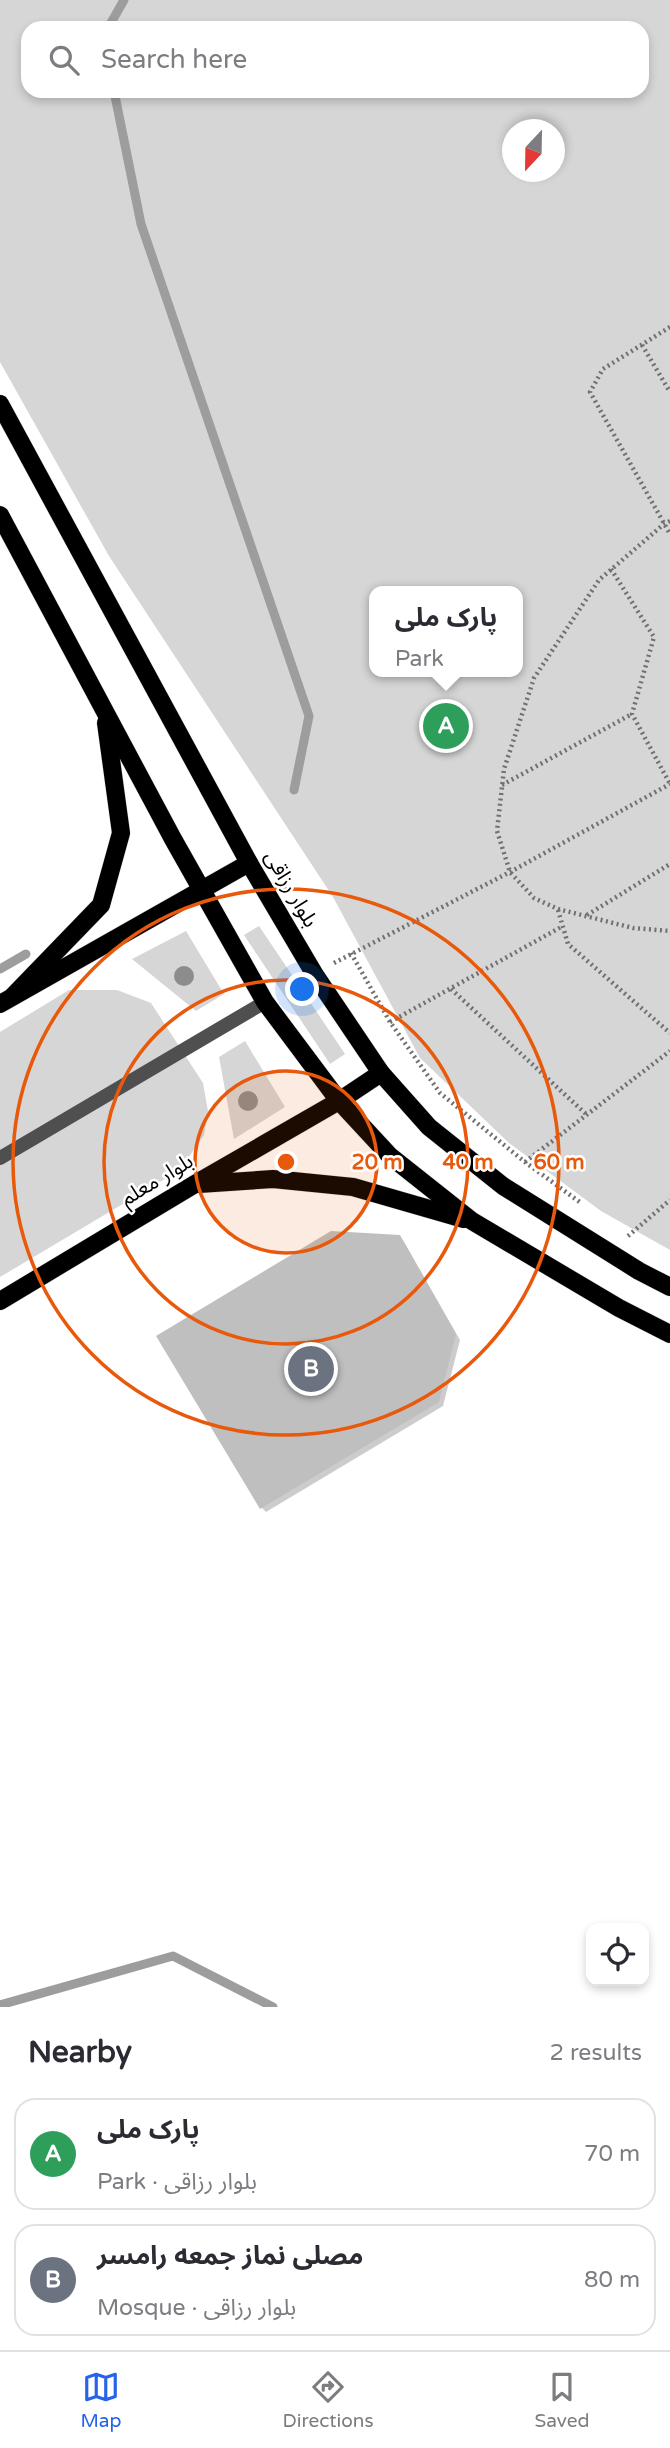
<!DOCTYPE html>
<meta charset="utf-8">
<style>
:root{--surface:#fff;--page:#f7f7f7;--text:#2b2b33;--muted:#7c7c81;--line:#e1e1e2;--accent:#2563eb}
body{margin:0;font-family:"Varela Round","Noto Sans Arabic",sans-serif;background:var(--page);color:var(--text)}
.controls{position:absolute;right:21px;bottom:21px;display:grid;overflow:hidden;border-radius:14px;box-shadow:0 4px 10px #0003}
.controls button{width:63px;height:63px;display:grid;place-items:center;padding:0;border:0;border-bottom:2px solid var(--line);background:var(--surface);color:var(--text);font:35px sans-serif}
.compass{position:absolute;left:502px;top:119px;width:63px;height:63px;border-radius:50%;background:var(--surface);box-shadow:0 4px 10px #0003;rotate:202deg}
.you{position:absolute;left:303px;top:990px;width:24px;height:24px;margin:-18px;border:5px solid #fff;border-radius:50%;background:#1a73e8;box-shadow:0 0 0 10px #1a73e833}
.badge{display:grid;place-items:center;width:46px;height:46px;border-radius:50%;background:var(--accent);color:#fff;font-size:23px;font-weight:700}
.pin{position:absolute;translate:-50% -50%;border:4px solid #fff;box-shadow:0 2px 7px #0006}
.popup{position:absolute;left:369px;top:586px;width:154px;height:91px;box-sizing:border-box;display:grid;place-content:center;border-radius:14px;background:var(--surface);filter:drop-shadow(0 2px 5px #0005);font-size:23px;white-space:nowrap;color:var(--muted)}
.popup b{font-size:26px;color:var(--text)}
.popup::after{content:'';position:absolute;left:50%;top:100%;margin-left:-14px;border:14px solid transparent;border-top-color:var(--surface)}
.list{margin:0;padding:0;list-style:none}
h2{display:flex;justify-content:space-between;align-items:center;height:91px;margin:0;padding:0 28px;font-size:30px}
h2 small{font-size:23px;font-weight:400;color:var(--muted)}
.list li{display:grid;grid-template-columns:46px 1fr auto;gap:21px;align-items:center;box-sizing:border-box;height:112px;margin:0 14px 14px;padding:0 14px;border:2px solid var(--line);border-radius:21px}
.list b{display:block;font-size:26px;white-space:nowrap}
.list p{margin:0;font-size:23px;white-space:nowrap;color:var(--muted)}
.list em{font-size:23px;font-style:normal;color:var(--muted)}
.icon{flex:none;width:38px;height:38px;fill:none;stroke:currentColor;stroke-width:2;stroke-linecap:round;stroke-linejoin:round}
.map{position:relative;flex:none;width:670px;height:2007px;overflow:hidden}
.search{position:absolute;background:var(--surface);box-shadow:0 4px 10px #0003;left:21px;right:21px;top:21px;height:77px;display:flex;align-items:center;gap:18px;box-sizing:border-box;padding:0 24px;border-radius:21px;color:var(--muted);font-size:26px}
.sheet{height:343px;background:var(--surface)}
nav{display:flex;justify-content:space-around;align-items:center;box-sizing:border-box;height:98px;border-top:2px solid var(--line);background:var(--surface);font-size:19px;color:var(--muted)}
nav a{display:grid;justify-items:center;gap:4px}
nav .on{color:var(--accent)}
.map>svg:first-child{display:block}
.green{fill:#d6d6d6;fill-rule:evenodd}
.shadow{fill:#0003}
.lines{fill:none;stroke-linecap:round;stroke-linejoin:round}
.stream{stroke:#9d9d9d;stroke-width:9}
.building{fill:#bfbfbf}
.primary-casing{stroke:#dbdbdb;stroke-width:19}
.path{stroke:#717171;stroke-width:4.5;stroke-dasharray:2 3.5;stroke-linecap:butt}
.street{stroke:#4f4f4f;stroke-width:14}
.primary{stroke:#000;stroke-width:18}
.tree{fill:#8c8c8c}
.ring{fill:none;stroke:#e8590c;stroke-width:3.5}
.labels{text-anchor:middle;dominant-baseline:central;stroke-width:5;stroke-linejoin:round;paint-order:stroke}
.street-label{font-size:21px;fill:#000;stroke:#fff}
.centre{fill:#e8590c;stroke:#fff;stroke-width:3.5}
.ring-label{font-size:21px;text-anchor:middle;font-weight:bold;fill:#e8590c;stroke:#fff;stroke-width:5;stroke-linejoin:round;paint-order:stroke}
</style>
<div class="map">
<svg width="670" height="2007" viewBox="0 0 670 2007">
<rect width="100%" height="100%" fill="#fff"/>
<g class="green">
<path d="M0 0H670V1250L601 1211 509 1143 420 1058 333 897 109 556 0 362ZM642 28V91H28V28ZM512 130H554V172H512ZM374 591H518V672H374Z"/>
<path d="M259 926 345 1054 330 1064 244 935Z"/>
<path d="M186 931 224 994 196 1011 132 959Z"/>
<path d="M69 990H117L151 1003 203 1083 208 1111 204 1135 180 1170 0 1277V1032Z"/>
<path d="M245 1041 285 1107 234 1139 219 1057Z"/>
</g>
<path class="shadow" d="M399 1237 404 1242 460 1340 443 1406 266 1512 261 1507Z"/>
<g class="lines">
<g class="stream">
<path d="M108 28 124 0"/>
<path d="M114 91 141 224 309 716 294 790"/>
<path d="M0 969 26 954"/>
<path d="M0 2005 173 1956 273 2007"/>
</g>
</g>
<path class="building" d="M331 1231 400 1235 456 1334 439 1402 260 1509 156 1336Z"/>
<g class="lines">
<defs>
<g id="primary">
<path d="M0 404 249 863 315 975 381 1073 429 1127 503 1186 639 1271 670 1287"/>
<path d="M0 515 173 839 265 1002 339 1101 390 1156 472 1221 619 1308 670 1334"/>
<path d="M13 996 101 905 121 833 106 723"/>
<path d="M0 1004 249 863"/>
<path d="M199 1184 273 1179 353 1187 464 1219"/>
<path d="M0 1301 195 1184 339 1101 381 1073"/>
</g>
</defs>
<use href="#primary" class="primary-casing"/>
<g class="path">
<path d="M670 327 603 369 590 392 670 534"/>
<path d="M642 345 670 392"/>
<path d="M670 521 664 524 599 580 534 678 504 769 497 831 510 872 534 898 558 909 633 928 670 931"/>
<path d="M611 569 654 637 632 714 670 784"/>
<path d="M502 785 632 714"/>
<path d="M558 910 568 944 670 1033"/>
<path d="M587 915 670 864"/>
<path d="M351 953 390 1022 440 1093 525 1162 581 1203"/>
<path d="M334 963 510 872 670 784"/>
<path d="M451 989 587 1115"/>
<path d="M390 1022 563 926"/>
<path d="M525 1162 670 1051"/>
<path d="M628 1236 670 1200"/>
</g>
<path class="street" d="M0 1158 265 1002"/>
<use href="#primary" class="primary"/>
</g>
<g class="tree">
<circle cx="184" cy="976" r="10"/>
<circle cx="248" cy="1101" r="10"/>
</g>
<circle cx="286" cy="1162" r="91" fill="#e8590c" fill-opacity=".12"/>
<g class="ring">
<circle cx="286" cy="1162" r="91"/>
<circle cx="286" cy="1162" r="182"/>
<circle cx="286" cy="1162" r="273"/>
</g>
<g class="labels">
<g class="street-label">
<text transform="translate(291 889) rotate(60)">بلوار رزاقی</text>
<text transform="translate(157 1180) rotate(-31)">بلوار معلم</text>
</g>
</g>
<circle cx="286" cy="1162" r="10" class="centre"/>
<g class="ring-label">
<text x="377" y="1169">20 m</text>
<text x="468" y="1169">40 m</text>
<text x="559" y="1169">60 m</text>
</g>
</svg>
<div class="controls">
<button><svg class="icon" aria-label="locate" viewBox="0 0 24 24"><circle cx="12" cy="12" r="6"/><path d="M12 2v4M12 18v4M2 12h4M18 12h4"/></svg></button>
</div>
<svg class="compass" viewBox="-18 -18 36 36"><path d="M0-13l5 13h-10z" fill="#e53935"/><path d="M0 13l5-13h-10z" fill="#7c7c81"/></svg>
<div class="you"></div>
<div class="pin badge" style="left:446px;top:726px;background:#2e9e5b">A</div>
<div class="popup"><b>پارک ملی</b>Park</div>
<div class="pin badge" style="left:311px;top:1369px;background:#6b7280">B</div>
<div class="search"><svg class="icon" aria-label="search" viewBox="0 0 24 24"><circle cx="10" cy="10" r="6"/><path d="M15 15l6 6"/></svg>Search here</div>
</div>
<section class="sheet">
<h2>Nearby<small>2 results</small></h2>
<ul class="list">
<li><span class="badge" style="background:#2e9e5b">A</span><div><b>پارک ملی</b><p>Park · بلوار رزاقی</p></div><em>70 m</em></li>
<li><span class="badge" style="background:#6b7280">B</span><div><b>مصلی نماز جمعه رامسر</b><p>Mosque · بلوار رزاقی</p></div><em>80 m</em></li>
</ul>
</section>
<nav>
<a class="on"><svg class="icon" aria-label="map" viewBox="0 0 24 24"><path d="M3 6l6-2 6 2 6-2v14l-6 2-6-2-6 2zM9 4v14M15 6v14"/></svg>Map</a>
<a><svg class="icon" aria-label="directions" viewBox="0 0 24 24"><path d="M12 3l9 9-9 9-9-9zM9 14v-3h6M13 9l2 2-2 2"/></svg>Directions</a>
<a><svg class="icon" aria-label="saved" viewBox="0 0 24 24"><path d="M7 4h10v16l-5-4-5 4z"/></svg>Saved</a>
</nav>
